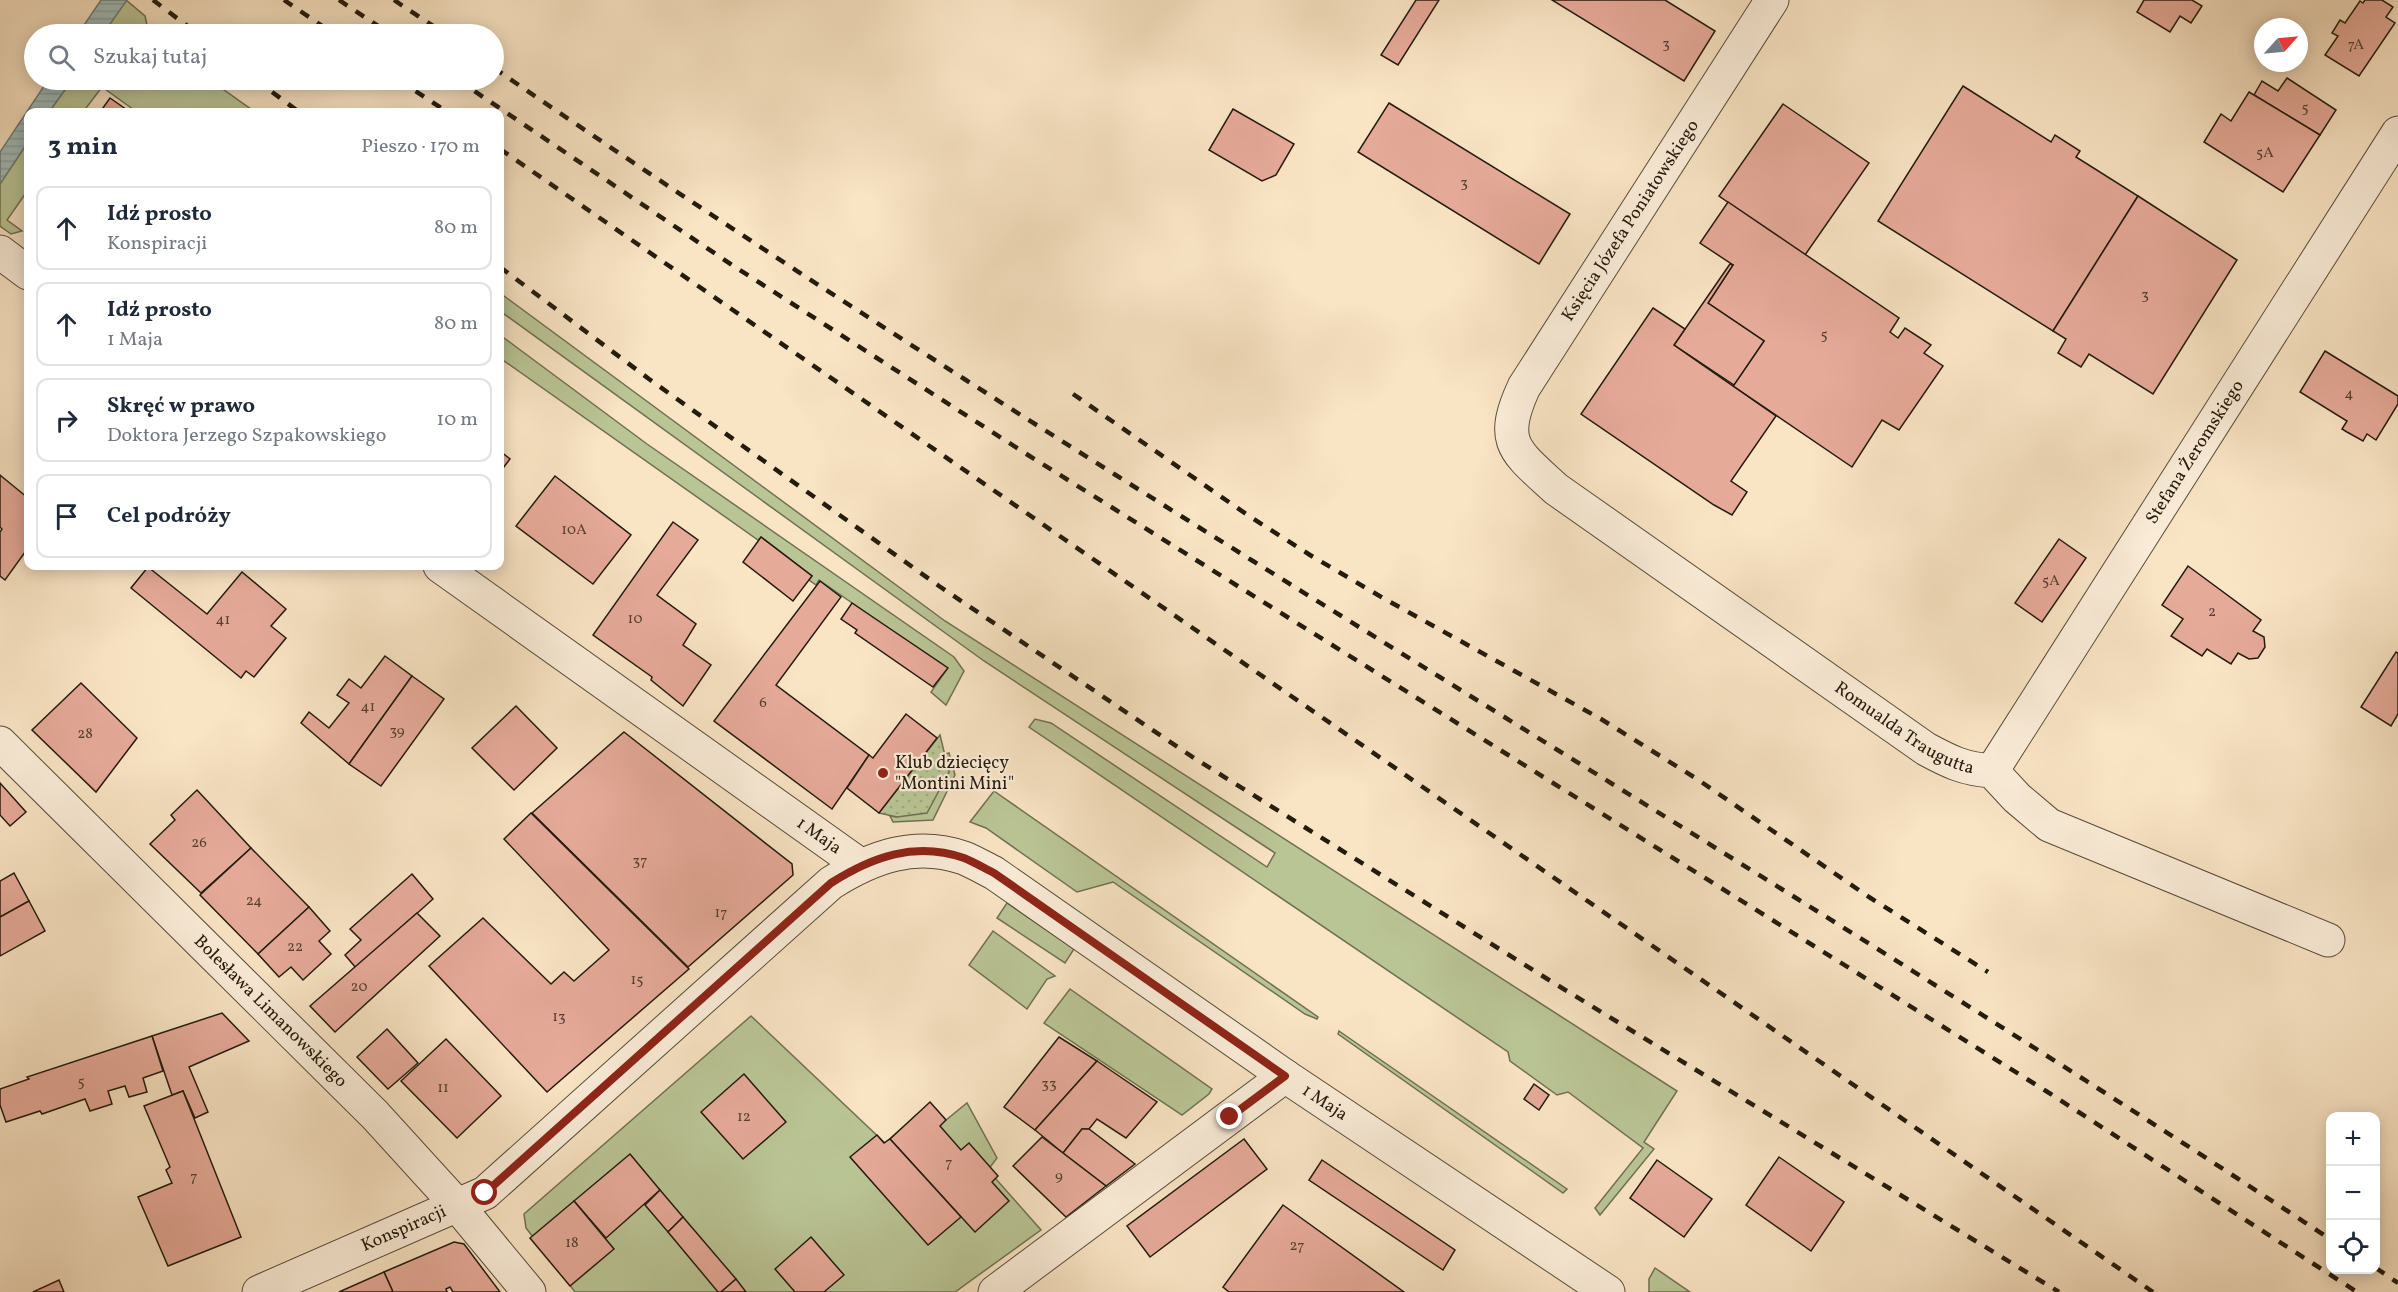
<!DOCTYPE html>
<html lang="pl">
<meta charset="utf-8">
<style>
:root{--surface:#fff;--page:#f6f6f7;--text:#1f2937;--muted:#747a83;--line:#e0e1e3}
body{margin:0;font-family:Vollkorn,serif;background:var(--page);color:var(--text)}
.controls{position:absolute;right:18px;bottom:18px;display:grid;overflow:hidden;border-radius:12px;box-shadow:0 3px 15px #0003}
.controls button{width:54px;height:54px;display:grid;place-items:center;padding:0;border:0;border-bottom:2px solid var(--line);background:var(--surface);color:var(--text);font:30px sans-serif}
.compass{position:absolute;left:2254px;top:18px;width:54px;height:54px;border-radius:50%;background:var(--surface);box-shadow:0 3px 15px #0003;rotate:63deg}
.stop{position:absolute;width:18px;height:18px;margin:-14px;border:4px solid #8f2418;border-radius:50%;background:#fff}
.stop.end{background:#8f2418;border-color:#fff;box-shadow:0 2px 6px #0008}
.list{margin:0;padding:0;list-style:none}
h2{display:flex;justify-content:space-between;align-items:center;height:78px;margin:0;padding:0 24px;font-size:26px}
h2 small{font-size:20px;font-weight:400;color:var(--muted)}
.list li{display:grid;grid-template-columns:39px 1fr auto;gap:18px;align-items:center;box-sizing:border-box;height:84px;margin:0 12px 12px;padding:0 12px;border:2px solid var(--line);border-radius:12px}
.list b{display:block;font-size:22px;white-space:nowrap}
.list p{margin:0;font-size:20px;white-space:nowrap;color:var(--muted)}
.list em{font-size:20px;font-style:normal;color:var(--muted)}
.icon{flex:none;width:33px;height:33px;fill:none;stroke:currentColor;stroke-width:2;stroke-linecap:round;stroke-linejoin:round}
.map{position:relative;flex:none;width:2398px;height:1292px;overflow:hidden}
.search{position:absolute;background:var(--surface);box-shadow:0 3px 15px #0003;left:24px;top:24px;width:480px;height:66px;display:flex;align-items:center;gap:15px;box-sizing:border-box;padding:0 21px;border-radius:33px;color:var(--muted);font-size:22px}
.panel{position:absolute;background:var(--surface);box-shadow:0 3px 15px #0003;left:24px;top:108px;width:480px;height:462px;border-radius:12px}
.map>svg:first-child{display:block}
.green{fill:#bac596;stroke:#6f7052;stroke-width:1.5}
.park{fill:url(#park-dots);stroke:#6f7052;stroke-width:1.5}
.water{fill:url(#water-rules);stroke:#6e7c76;stroke-width:1.5}
.building{fill:#e6aa99;stroke:#241b0d;stroke-width:1.5}
.lines{fill:none;stroke-linecap:round;stroke-linejoin:round}
.minor-casing{stroke:#594d3b;stroke-width:35}
.minor{stroke:#fbedd9;stroke-width:33}
.rail{stroke:#241b0d;stroke-width:4.5;stroke-dasharray:10 10;stroke-linecap:butt}
.route{stroke:#8f2418;stroke-width:8}
.poi-dot{fill:#8f2418;stroke:#fbedd9;stroke-width:2}
.labels{text-anchor:middle;dominant-baseline:central;stroke-width:4.5;stroke-linejoin:round;paint-order:stroke}
.number-label{font-size:15px;fill:#543f30}
.street-label{font-size:18px;fill:#241b0d;stroke:#fbedd9}
.poi-label{font-size:18px;fill:#241b0d;stroke:#fbedd9;text-anchor:start}
</style>
<div class="map">
<svg width="2398" height="1292" viewBox="0 0 2398 1292">
<defs>
<pattern id="park-dots" width="8" height="8" patternUnits="userSpaceOnUse" patternTransform="scale(1.5)"><rect width="8" height="8" fill="#bac596"/><path d="M2 2h.1M6 6h.1" fill="none" stroke="#a0a980" stroke-width="1.8" stroke-linecap="round"/></pattern>
<pattern id="water-rules" width="6" height="5" patternUnits="userSpaceOnUse" patternTransform="scale(1.5)"><rect width="6" height="5" fill="#a0bdbc"/><path d="M0 2.5h6" fill="none" stroke="#8aa2a0"/></pattern>
</defs>
<rect width="100%" height="100%" fill="#f9e4c4"/>
<filter id="stains"><feTurbulence type="fractalNoise" baseFrequency=".00333" numOctaves="4"/><feColorMatrix values="0 0 0 0 .2 0 0 0 0 .09 0 0 0 0 .02 0 0 0 .5 -.17"/></filter>
<radialGradient id="worn" r=".72"><stop offset=".6" stop-color="#630" stop-opacity="0"/><stop offset="1" stop-color="#630" stop-opacity=".3"/></radialGradient>
<g class="green">
<path d="M126 0 145 16 149 34H103Z"/>
<path d="M72 80H210L255 112H137L102 87 83 112H49Z"/>
<path d="M28 142V190L7 220 22 231 11 234 0 226V184Z"/>
<path d="M500 293 945 621 1677 1091 1644 1142 1654 1149 1600 1215 1595 1208 1643 1148 1568 1092 1557 1095 1510 1061 1508 1052 1029 727 1035 719 1051 723 1267 867 1275 853 984 661 500 311Z"/>
<path d="M500 335 647 444 954 657 964 671 946 705 931 692 947 669 819 580 816 585 809 580 812 576 761 537 758 540 500 358Z"/>
<path d="M949 753 955 775 933 820 893 822 890 816 897 817 949 772 945 754Z"/>
<path d="M994 791 1318 1017 1317 1019 1305 1014 1113 882 1077 892 986 828 970 822Z"/>
<path d="M1007 903 1074 949 1065 963 997 918Z"/>
<path d="M993 931 1055 976 1047 979 1027 1009 969 965Z"/>
<path d="M1070 989 1212 1089 1209 1094 1182 1115 1044 1023Z"/>
<path d="M751 1016 885 1143 930 1103 946 1120 967 1103 997 1158 988 1170 1041 1230 955 1292H575L526 1228 524 1214Z"/>
<path d="M1339 1031 1567 1189 1563 1193 1338 1034Z"/>
<path d="M1655 1268 1690 1292H1649V1279Z"/>
</g>
<path class="park" d="M940 735 949 772 927 813 897 817 879 813Z"/>
<g class="water">
<path d="M101 0H127L103 34H78Z"/>
<path d="M48 80H72L49 112H28V142L0 184V152Z"/>
</g>
<g class="building">
<path d="M1416 0H1439L1398 65 1381 55Z"/>
<path d="M1552 0H1665L1715 31 1684 81Z"/>
<path d="M2144 0H2192L2202 6 2191 23 2180 16 2170 32 2137 12Z"/>
<path d="M2365 0H2382L2393 7 2386 17 2395 23 2359 76 2325 55 2338 36 2332 33 2340 20 2345 23 2360 1 2363 3Z"/>
<path d="M2287 78 2336 110 2320 135 2254 95 2262 81 2278 91Z"/>
<path d="M1963 86 2051 142 2055 135 2080 151 2076 157 2138 196 2053 331 1878 221Z"/>
<path d="M2249 92 2320 135 2283 192 2204 142 2221 114 2231 121Z"/>
<path d="M110 98 130 112H100Z"/>
<path d="M1389 103 1570 214 1539 264 1358 152Z"/>
<path d="M1783 104 1869 163 1805 255 1719 196Z"/>
<path d="M1233 109 1294 144 1276 175 1262 181 1209 150Z"/>
<path d="M2138 196 2237 260 2153 394 2089 354 2081 367 2058 353 2066 339 2053 331Z"/>
<path d="M1728 202 1899 318 1890 332 1898 338 1905 328 1931 345 1924 353 1943 366 1899 430 1882 420 1852 467 1733 386 1764 341 1708 303 1733 265 1700 243Z"/>
<path d="M1730 264 1733 265 1708 303 1764 341 1734 385 1674 345Z"/>
<path d="M1653 308 1685 329 1674 345 1776 416 1731 481 1747 492 1732 515 1714 505 1581 414Z"/>
<path d="M2325 351 2398 396V404L2376 440 2367 434 2363 441 2347 432 2342 429 2347 421 2300 392Z"/>
<path d="M500 451 510 459 500 472Z"/>
<path d="M0 475 28 498V548L5 580 0 576V532L2 529 0 527Z"/>
<path d="M555 476 631 535 593 584 516 526Z"/>
<path d="M673 522 698 540 657 595 696 624 683 645 711 665 683 706 651 680 652 677 593 635Z"/>
<path d="M761 537 812 576 793 601 743 562Z"/>
<path d="M2059 539 2086 558 2042 622 2015 603Z"/>
<path d="M2188 566 2261 620 2253 631 2264 637 2265 647 2258 658 2249 659 2238 653 2231 664 2207 649 2202 656 2171 636 2183 619 2162 605Z"/>
<path d="M148 567 207 614 242 572 286 609 271 626 286 638 254 677 246 671 241 678 131 588Z"/>
<path d="M820 581 841 597 776 685 869 755 832 809 714 721Z"/>
<path d="M852 603 948 668 933 687 855 633 857 630 841 619Z"/>
<path d="M2396 652 2398 653V714L2391 726 2361 707Z"/>
<path d="M385 656 412 676 349 764 301 723 309 712 329 728 349 703 337 695 349 679 361 688Z"/>
<path d="M412 676 444 699 381 786 349 764Z"/>
<path d="M81 683 137 738 96 792 32 730Z"/>
<path d="M516 706 557 748 514 790 472 748Z"/>
<path d="M906 714 937 738 879 813 847 788 869 755 873 758Z"/>
<path d="M624 732 792 864 793 875 688 967 532 813Z"/>
<path d="M0 783 26 812 10 826 0 815Z"/>
<path d="M197 790 251 848 201 893 150 844 175 820 171 815Z"/>
<path d="M531 813 689 969 547 1092 429 966 483 918 551 984 564 972 574 981 609 950 504 839Z"/>
<path d="M251 848 309 907 258 954 200 895Z"/>
<path d="M14 873 29 901 0 917V881Z"/>
<path d="M412 874 433 899 356 968 345 955 361 940 350 929Z"/>
<path d="M29 901 45 931 0 956V917Z"/>
<path d="M309 907 330 931 319 941 331 954 303 980 291 967 279 977 258 954Z"/>
<path d="M417 913 440 936 335 1032 310 1006Z"/>
<path d="M222 1013 249 1041 189 1067 208 1112 195 1118 183 1091 172 1095 152 1036Z"/>
<path d="M387 1029 418 1063 388 1089 357 1057Z"/>
<path d="M152 1036 163 1071 143 1078 147 1092 129 1097 125 1086 108 1091 112 1104 90 1111 85 1099 42 1114 40 1111 6 1122 0 1105V1089L29 1079 27 1077Z"/>
<path d="M1059 1037 1097 1061 1035 1130 1004 1107Z"/>
<path d="M446 1039 501 1096 457 1138 401 1081Z"/>
<path d="M1097 1061 1157 1102 1126 1138 1097 1119 1089 1129H1082L1063 1153 1035 1130Z"/>
<path d="M744 1074 786 1122 743 1159 701 1112Z"/>
<path d="M1534 1084 1549 1095 1539 1110 1524 1099Z"/>
<path d="M183 1091 241 1237 168 1266 138 1197 172 1183 166 1170 170 1167 144 1106Z"/>
<path d="M930 1102 946 1120 940 1126 961 1150 969 1143 998 1176 992 1182 1009 1201 975 1232 890 1139Z"/>
<path d="M1082 1129H1089L1135 1164 1106 1186 1063 1153Z"/>
<path d="M877 1135 884 1143 890 1139 961 1217 928 1245 850 1157Z"/>
<path d="M1042 1137 1106 1186 1066 1217 1013 1166Z"/>
<path d="M1244 1139 1267 1169 1150 1257 1127 1226Z"/>
<path d="M630 1154 660 1190 606 1238 574 1201Z"/>
<path d="M1779 1157 1844 1202 1811 1251 1746 1205Z"/>
<path d="M1322 1160 1455 1250 1443 1270 1309 1180Z"/>
<path d="M1657 1160 1712 1199 1684 1237 1630 1198Z"/>
<path d="M660 1190 683 1217 668 1232 645 1205Z"/>
<path d="M574 1201 614 1249 570 1286 530 1238Z"/>
<path d="M1283 1205 1404 1292H1229L1223 1287Z"/>
<path d="M683 1217 736 1279 721 1292H718L668 1232Z"/>
<path d="M811 1237 844 1275 824 1292H795L775 1269Z"/>
<path d="M454 1242 464 1244 500 1292H453L450 1287 446 1289 447 1292H393L384 1272Z"/>
<path d="M384 1272 393 1292H339Z"/>
<path d="M736 1279 746 1292H721Z"/>
<path d="M59 1280 64 1292H33Z"/>
</g>
<g class="lines">
<defs>
<g id="minor">
<path id="s1" d="M1772 0 1524 387C1498 443 1515 451 1556 489L1926 749C1950 762 1964 769 1992 771L2017 798 2049 825 2328 940"/>
<path d="M0 252 28 273"/>
<path id="s2" d="M440 566 860 865"/>
<path id="s3" d="M0 743 375 1115 457 1205 529 1292"/>
<path id="s4" d="M1992 771 2398 133"/>
<path id="s5" d="M259 1292 485 1193 831 883C872 857 915 841 964 858 974 862 984 868 994 873L1285 1076 1608 1292"/>
<path d="M995 1292 1285 1076"/>
</g>
</defs>
<use href="#minor" class="minor-casing"/>
<use href="#minor" class="minor"/>
<g class="rail">
<path d="M153 0 198 34"/>
<path d="M284 0 334 34"/>
<path d="M339 0 390 34"/>
<path d="M394 0 445 34"/>
<path d="M494 68C1092 480 1724 839 2330 1239"/>
<path d="M256 80 299 112"/>
<path d="M399 80 447 112"/>
<path d="M458 80 732 265 1028 455 2046 1091 2357 1292"/>
<path d="M500 149 2153 1292"/>
<path d="M500 267 649 379 939 586 1194 758 1549 980 2059 1292"/>
<path d="M1073 394 1249 516 1310 555 1383 598 1601 719 1697 779 1869 897 1988 972"/>
<path d="M2376 1268 2398 1283"/>
</g>
</g>
<g class="lines">
<path class="route" d="M485 1193 831 883C872 857 915 841 964 858 974 862 984 868 994 873L1285 1076 1230 1117"/>
</g>
<circle class="poi-dot" cx="883" cy="773" r="6"/>
<g class="labels">
<g class="number-label">
<text x="1666" y="44">3</text>
<text x="2356" y="45">7A</text>
<text x="2305" y="108">5</text>
<text x="2265" y="153">5A</text>
<text x="1464" y="183">3</text>
<text x="2145" y="295">3</text>
<text x="1824" y="335">5</text>
<text x="2349" y="394">4</text>
<text x="574" y="530">10A</text>
<text x="2051" y="581">5A</text>
<text x="2212" y="612">2</text>
<text x="635" y="619">10</text>
<text x="223" y="620">41</text>
<text x="763" y="703">6</text>
<text x="368" y="707">41</text>
<text x="397" y="731">39</text>
<text x="85" y="734">28</text>
<text x="199" y="843">26</text>
<text x="640" y="861">37</text>
<text x="254" y="901">24</text>
<text x="721" y="913">17</text>
<text x="295" y="947">22</text>
<text x="637" y="980">15</text>
<text x="359" y="987">20</text>
<text x="559" y="1017">13</text>
<text x="81" y="1082">5</text>
<text x="1049" y="1084">33</text>
<text x="443" y="1088">11</text>
<text x="744" y="1117">12</text>
<text x="949" y="1163">7</text>
<text x="1059" y="1176">9</text>
<text x="194" y="1177">7</text>
<text x="572" y="1243">18</text>
<text x="1297" y="1246">27</text>
</g>
<g class="street-label">
<text transform="translate(1631 221) rotate(-57)">Księcia Józefa Poniatowskiego</text>
<text stroke="none"><textPath href="#s4" startOffset="378">Stefana Żeromskiego</textPath></text>
<text stroke="none"><textPath href="#s1" startOffset="1004">Romualda Traugutta</textPath></text>
<text stroke="none"><textPath href="#s2" startOffset="465">1 Maja</textPath></text>
<text stroke="none"><textPath href="#s3" startOffset="381">Bolesława Limanowskiego</textPath></text>
<text stroke="none"><textPath href="#s5" startOffset="1288">1 Maja</textPath></text>
<text stroke="none"><textPath href="#s5" startOffset="158">Konspiracji</textPath></text>
</g>
<g class="poi-label">
<text x="895" y="763">Klub dziecięcy<tspan x="895" dy="21">"Montini Mini"</tspan></text>
</g>
</g>
<rect width="100%" height="100%" filter="url(#stains)"/>
<rect width="100%" height="100%" fill="url(#worn)"/>
</svg>
<div class="controls">
<button>+</button>
<button>−</button>
<button><svg class="icon" aria-label="locate" viewBox="0 0 24 24"><circle cx="12" cy="12" r="6"/><path d="M12 2v4M12 18v4M2 12h4M18 12h4"/></svg></button>
</div>
<svg class="compass" viewBox="-18 -18 36 36"><path d="M0-13l5 13h-10z" fill="#e53935"/><path d="M0 13l5-13h-10z" fill="#747a83"/></svg>
<div class="stop" style="left:485px;top:1193px"></div>
<div class="stop end" style="left:1230px;top:1117px"></div>
<div class="search"><svg class="icon" aria-label="search" viewBox="0 0 24 24"><circle cx="10" cy="10" r="6"/><path d="M15 15l6 6"/></svg>Szukaj tutaj</div>
<section class="panel">
<h2>3 min<small>Pieszo · 170 m</small></h2>
<ul class="list">
<li><svg class="icon" aria-label="ahead" viewBox="0 0 24 24"><path d="M12 20V5M6 11l6-6 6 6"/></svg><div><b>Idź prosto</b><p>Konspiracji</p></div><em>80 m</em></li>
<li><svg class="icon" aria-label="ahead" viewBox="0 0 24 24"><path d="M12 20V5M6 11l6-6 6 6"/></svg><div><b>Idź prosto</b><p>1 Maja</p></div><em>80 m</em></li>
<li><svg class="icon" aria-label="right" viewBox="0 0 24 24"><path d="M7 20v-9h11M14 6l5 5-5 5"/></svg><div><b>Skręć w prawo</b><p>Doktora Jerzego Szpakowskiego</p></div><em>10 m</em></li>
<li><svg class="icon" aria-label="arrive" viewBox="0 0 24 24"><path d="M6 21V4h12l-3 4 3 4H6"/></svg><div><b>Cel podróży</b></div></li>
</ul>
</section>
</div>
